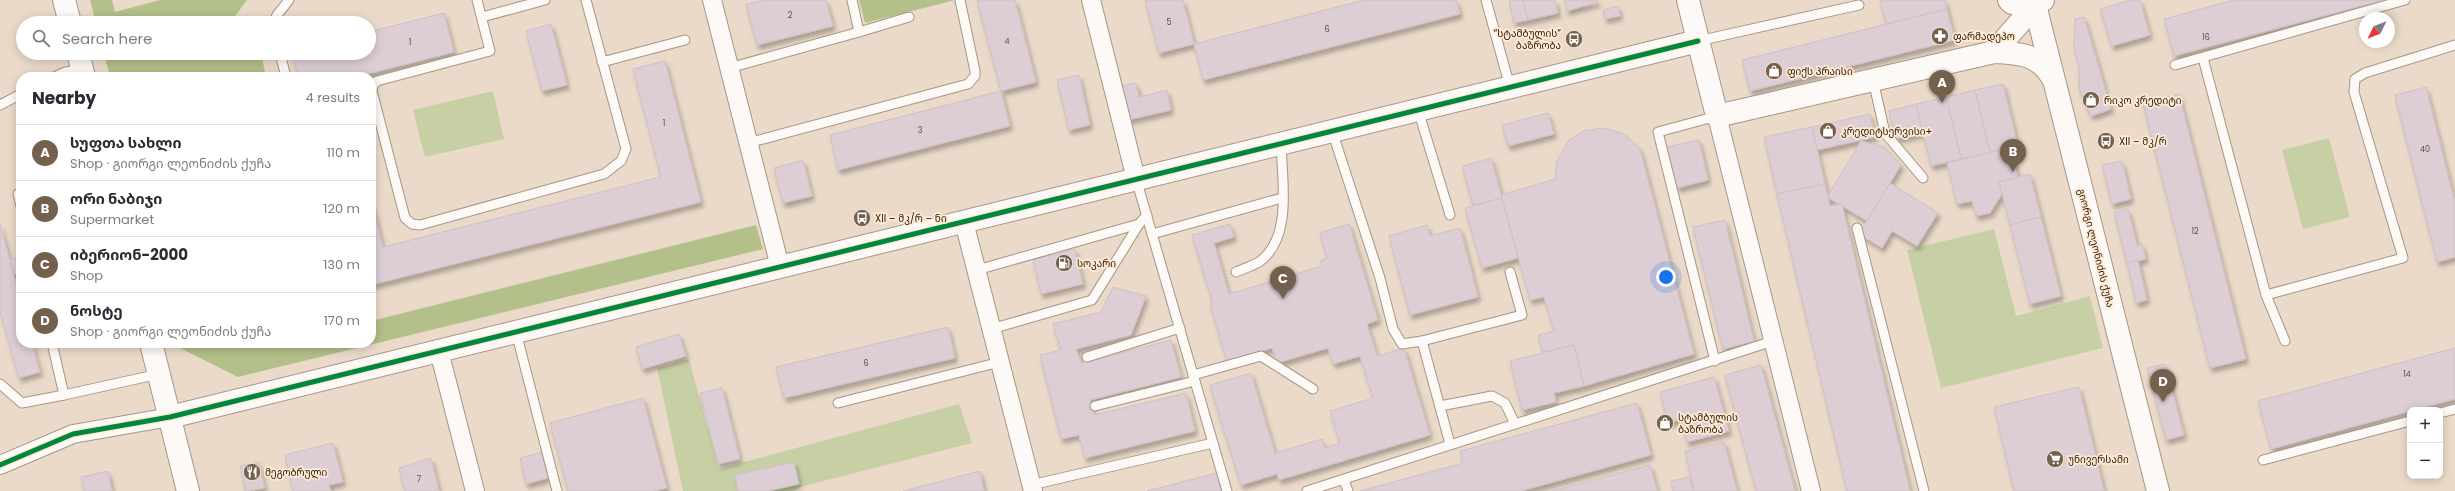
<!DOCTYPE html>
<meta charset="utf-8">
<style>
:root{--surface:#fff;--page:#f2f2f3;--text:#2b2b33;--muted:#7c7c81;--line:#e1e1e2;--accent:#73614d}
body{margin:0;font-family:Poppins,"Noto Sans Georgian",sans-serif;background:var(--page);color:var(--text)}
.controls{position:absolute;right:12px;bottom:12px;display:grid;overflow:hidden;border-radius:8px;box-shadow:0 2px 10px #0003}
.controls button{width:36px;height:36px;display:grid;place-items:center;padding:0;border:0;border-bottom:1px solid var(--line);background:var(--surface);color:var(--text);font:20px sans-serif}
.compass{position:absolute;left:2359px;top:12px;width:36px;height:36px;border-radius:50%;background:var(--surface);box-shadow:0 2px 10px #0003;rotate:227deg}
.you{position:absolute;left:1666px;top:277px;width:14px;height:14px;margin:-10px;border:3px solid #fff;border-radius:50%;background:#1a73e8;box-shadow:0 0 0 6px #1a73e833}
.badge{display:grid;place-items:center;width:26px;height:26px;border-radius:50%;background:var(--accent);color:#fff;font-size:13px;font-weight:700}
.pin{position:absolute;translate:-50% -33px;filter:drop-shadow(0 1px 2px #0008)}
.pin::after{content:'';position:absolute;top:21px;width:14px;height:12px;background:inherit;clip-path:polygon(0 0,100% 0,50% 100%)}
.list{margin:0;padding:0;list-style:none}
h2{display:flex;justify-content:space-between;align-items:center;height:52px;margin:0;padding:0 16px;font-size:17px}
h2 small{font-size:13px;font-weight:400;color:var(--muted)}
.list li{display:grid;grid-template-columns:26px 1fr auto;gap:12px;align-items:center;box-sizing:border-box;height:56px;padding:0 16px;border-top:1px solid var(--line)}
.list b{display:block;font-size:15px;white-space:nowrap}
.list p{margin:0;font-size:13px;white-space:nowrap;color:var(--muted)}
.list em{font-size:13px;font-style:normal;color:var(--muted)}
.icon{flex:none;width:22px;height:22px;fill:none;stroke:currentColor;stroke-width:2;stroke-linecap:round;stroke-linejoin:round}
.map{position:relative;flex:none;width:2455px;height:491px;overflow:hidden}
.search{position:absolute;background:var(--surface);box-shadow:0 2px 10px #0003;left:16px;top:16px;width:360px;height:44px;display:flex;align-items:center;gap:10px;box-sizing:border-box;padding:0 14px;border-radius:22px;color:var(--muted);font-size:15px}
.panel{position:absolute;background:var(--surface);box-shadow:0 2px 10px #0003;left:16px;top:72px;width:360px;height:276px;border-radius:16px}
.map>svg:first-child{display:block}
.green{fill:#c7d0a4}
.forest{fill:#b3c089}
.building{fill:#ddcdd5;stroke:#cec0c4;filter:url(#shadow)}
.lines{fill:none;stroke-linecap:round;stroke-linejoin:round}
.service-casing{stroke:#a69684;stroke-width:11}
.minor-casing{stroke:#a69684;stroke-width:20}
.tertiary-casing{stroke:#a69684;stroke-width:24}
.secondary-casing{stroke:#a69684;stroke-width:24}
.service{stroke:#fcf9f7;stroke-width:9}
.minor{stroke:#fcf9f7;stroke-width:18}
.tertiary{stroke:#fcf9f7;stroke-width:22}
.secondary{stroke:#fcf9f7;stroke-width:22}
.cycleway-casing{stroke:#ffead5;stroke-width:8}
.cycleway{stroke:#00873e;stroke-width:5}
.labels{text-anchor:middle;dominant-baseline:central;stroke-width:3.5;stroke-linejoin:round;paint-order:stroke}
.number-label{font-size:8px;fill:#5e4b3d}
.poi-label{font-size:10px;fill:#33200a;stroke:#ffead5;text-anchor:start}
.street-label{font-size:10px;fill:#33200a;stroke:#ffead5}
</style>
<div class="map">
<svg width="2455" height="491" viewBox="0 0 2455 491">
<defs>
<filter id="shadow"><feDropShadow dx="2.5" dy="4.5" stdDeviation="2" flood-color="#0004"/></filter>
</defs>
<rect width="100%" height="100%" fill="#ebdac9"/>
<g class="green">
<path d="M493 91 504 139 425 157 413 110Z"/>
<path d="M2329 138 2350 217 2303 229 2282 150Z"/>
<path d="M1994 229 2016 316 2090 296 2103 348 1941 388 1907 250Z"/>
<path d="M689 359 719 469 959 404 972 443 800 487 794 491H683L657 368Z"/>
</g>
<g class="forest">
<path d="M90 0H112L115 12 160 0H247L230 23H96Z"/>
<path d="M859 0H955L865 23Z"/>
<path d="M104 53H261L266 77H110Z"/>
<path d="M756 225 763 249 238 377 180 348 178 343H371V321Z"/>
</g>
<g class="building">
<path d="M764 0H826L833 26 757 45 746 4Z"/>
<path d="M977 0H1015L1036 82 1001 91Z"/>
<path d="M1145 0H1183L1194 44 1159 53Z"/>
<path d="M1364 0H1456L1460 14 1203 80 1194 44Z"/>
<path d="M1509 0H1523L1528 20 1514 23Z"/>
<path d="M1523 0H1555L1558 13 1528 20Z"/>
<path d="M1564 0H1597L1598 2 1567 11Z"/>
<path d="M1880 0H1945L1947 9 1886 24Z"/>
<path d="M2130 0H2140L2150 35 2112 46 2100 9Z"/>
<path d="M2234 0H2383L2174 56 2164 19Z"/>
<path d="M1618 6 1620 16 1605 19 1603 10Z"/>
<path d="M1947 9 1955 40 1750 91 1742 60Z"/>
<path d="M444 13 454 52 356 77H298L292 53H369V32Z"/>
<path d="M2084 17 2111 109 2091 116 2079 88V68L2074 46 2075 19Z"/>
<path d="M551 24 567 85 542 91 526 31Z"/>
<path d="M665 61 701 202 371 285V200L383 247 661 177 633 69Z"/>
<path d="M1079 75 1090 125 1069 130 1057 80Z"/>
<path d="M1136 83 1139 97 1167 90 1171 110 1128 120 1120 86Z"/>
<path d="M2003 84 2018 146 1990 153 1975 90Z"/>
<path d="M2426 87 2455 203V257L2437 262 2395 95Z"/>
<path d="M1975 90 1990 153 1961 159 1946 97Z"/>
<path d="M1001 91 1010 126 838 170 830 135Z"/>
<path d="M2179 94 2246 359 2210 368 2143 103Z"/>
<path d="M1946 97 1961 159 1931 166 1916 104Z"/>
<path d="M1916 104 1923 133 1896 139 1889 111Z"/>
<path d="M1548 113 1554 134 1508 146 1502 125Z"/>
<path d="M1870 114 1875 137 1817 150 1812 127Z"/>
<path d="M1812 127 1825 184 1777 194 1764 137Z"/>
<path d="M1603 128 1622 133 1640 149 1694 354 1584 386 1574 345 1543 352 1538 335 1554 331 1544 297 1530 300 1501 195 1555 179 1557 161 1569 140 1584 131Z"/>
<path d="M1699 140 1708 180 1677 188 1667 147Z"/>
<path d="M1861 141 1884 147 1901 165 1867 221 1827 197Z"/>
<path d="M2011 147 2018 177 1999 182 2002 194 1990 213 1976 216 1972 201 1957 204 1947 163Z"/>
<path d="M1491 158 1502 198 1473 205 1462 166Z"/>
<path d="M803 160 812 196 783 203 774 168Z"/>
<path d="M2122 161 2131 199 2112 204 2102 165Z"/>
<path d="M2030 174 2041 217 2010 225 1999 182Z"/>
<path d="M1890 183 1938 213 1917 246 1892 231 1882 248 1859 234Z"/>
<path d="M1825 184 1830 206 1842 204 1910 491H1847L1777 194Z"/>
<path d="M1502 198 1518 258 1482 268 1465 208Z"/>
<path d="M2128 209 2137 245 2142 244 2146 259 2127 263 2114 212Z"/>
<path d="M2041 217 2061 296 2030 304 2010 225Z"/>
<path d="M1725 220 1754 341 1723 349 1693 227Z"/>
<path d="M0 224 21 302V343H32L40 372 19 378 0 311Z"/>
<path d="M1230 224 1234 237 1214 243 1229 294 1322 266 1320 261 1327 258 1320 233 1349 224 1378 320 1367 324 1377 356 1404 348 1430 435 1279 480 1277 474 1241 485 1210 385 1251 373 1275 453 1322 439 1325 448 1340 443 1330 411 1373 398 1360 356 1333 364 1328 348 1277 363 1272 348 1227 361 1210 304 1213 303 1192 235Z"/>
<path d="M1427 225 1430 236 1460 228 1478 297 1410 315 1389 236Z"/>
<path d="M1075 249 1083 284 1041 294 1033 260Z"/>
<path d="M21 256V272L14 274 10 260Z"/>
<path d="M2138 260 2147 300 2136 303 2127 263Z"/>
<path d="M1113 287 1146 296 1131 335 1076 349 1081 363 1171 340 1181 377 1090 400 1094 415 1186 393 1195 431 1085 458 1079 435 1061 439 1040 355 1061 350 1053 324 1101 312Z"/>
<path d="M948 327 955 358 784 398 776 367Z"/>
<path d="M679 334 686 356 642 369 636 347Z"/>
<path d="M1574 345 1584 386 1554 393 1556 402 1522 410 1510 361Z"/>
<path d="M2455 348V399L2271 449 2258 401Z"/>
<path d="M2165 364 2184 435 2166 440 2147 368Z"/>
<path d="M1761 365 1795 491H1756L1725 375Z"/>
<path d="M1714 377 1729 431 1687 442 1681 419 1668 423 1660 392Z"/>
<path d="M2079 387 2104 491H2014L1994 407Z"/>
<path d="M722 388 740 459 718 464 700 393Z"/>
<path d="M643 398 667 488 654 491H568L550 423Z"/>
<path d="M1637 403 1651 455 1521 491H1360L1463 463 1460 451Z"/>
<path d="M1724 442 1737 491H1694L1685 451Z"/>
<path d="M333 443 343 482 329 485 331 491H293L285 455Z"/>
<path d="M542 452 548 478 526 484 520 458Z"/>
<path d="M431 458 439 491H405L399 468Z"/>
<path d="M258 462 265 488 246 491 240 466Z"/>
<path d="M794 462 799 484 768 491H738L735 475Z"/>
<path d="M1650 465 1657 491H1552Z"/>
<path d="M108 471 112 491H84L81 477Z"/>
<path d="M980 471 984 491H903Z"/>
<path d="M1217 473 1221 491H1147Z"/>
<path d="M1689 477 1693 491H1673L1671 481Z"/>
</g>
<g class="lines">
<defs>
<g id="service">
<path d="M477 0 490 51 377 81 373 85 372 91 405 218 412 224 420 225 604 174 621 161 626 149 586 0"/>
<path d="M1486 0 1510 87"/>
<path d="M482 17 545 0"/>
<path d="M274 23 277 15 289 0"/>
<path d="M859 32 909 17"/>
<path d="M1698 41 1859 5"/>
<path d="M280 53 286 77"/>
<path d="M2203 58 2266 295 2285 341"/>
<path d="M602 62 685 40"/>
<path d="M2175 65 2405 0"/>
<path d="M729 68 859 32 852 0"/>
<path d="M54 77 65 72 82 70"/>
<path d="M1873 80 1885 133 1923 178"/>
<path d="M0 105 21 94"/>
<path d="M1418 110 1450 215"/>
<path d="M1332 131 1380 278 1393 329 1402 344 1422 341 1450 444"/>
<path d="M748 143 968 84 975 76V71L960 0"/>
<path d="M1136 179 1227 491"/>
<path d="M21 194H18L21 206"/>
<path d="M1857 228 1924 491"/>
<path d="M1152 234 1282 198"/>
<path d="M977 270 1139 224"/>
<path d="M1236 272C1243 269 1252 266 1259 262 1293 238 1282 180 1281 144"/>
<path d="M2266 295 2403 258 2354 92 2355 79 2365 73 2455 45"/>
<path d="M991 329 1092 300 1139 224 1147 215"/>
<path d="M516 332 557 491"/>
<path d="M1422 341 1522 315 1510 272"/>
<path d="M52 343 64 395 159 374"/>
<path d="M1087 357 1180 328"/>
<path d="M1715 361 1658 132 1717 116"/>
<path d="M1193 375 1261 356 1313 389"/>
<path d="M0 384 22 403 64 395"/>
<path d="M838 403 1000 362"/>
<path d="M1095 406 1195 381"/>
<path d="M1440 406 1492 396 1505 403 1515 424"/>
<path d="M2440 413 2455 409"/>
<path d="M2263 460 2410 421"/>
<path d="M1344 480 1348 491"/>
<path d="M1031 485 1213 443"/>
<path d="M1307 491 1773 341"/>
</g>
<g id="minor">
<path d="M712 0 780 267"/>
<path d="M1091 0 1136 179"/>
<path d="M1717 116 1811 491"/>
<path d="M964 222 1033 491"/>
<path d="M439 351 475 491"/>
<path d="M0 465 73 434 170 417"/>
</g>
<g id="tertiary">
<path d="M1688 0 1717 116 1994 52C2019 53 2040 54 2053 79"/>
<path d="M2009 0 2012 3 2035 5"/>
<path d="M2035 5 2158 491"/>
<path d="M1994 52 2035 5 2043 0"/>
<path d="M170 417 1698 41"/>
</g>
<g id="secondary">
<path d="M64 0 70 23"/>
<path d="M78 53 84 77"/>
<path d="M151 343 188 491"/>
</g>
</defs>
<use href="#service" class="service-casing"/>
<use href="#minor" class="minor-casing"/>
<use href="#tertiary" class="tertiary-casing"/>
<use href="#secondary" class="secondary-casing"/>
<use href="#service" class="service"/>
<use href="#minor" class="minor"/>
<use href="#tertiary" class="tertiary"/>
<use href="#secondary" class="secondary"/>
<defs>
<path id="cycleway" d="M0 465 73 434 170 417 1698 41"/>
</defs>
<use href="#cycleway" class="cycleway-casing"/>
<use href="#cycleway" class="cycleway"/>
</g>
<defs>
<symbol id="pharmacy-disc" viewBox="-11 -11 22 22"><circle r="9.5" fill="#73614d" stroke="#ffead5"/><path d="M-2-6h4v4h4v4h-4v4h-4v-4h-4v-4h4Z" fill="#fff"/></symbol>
<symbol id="bus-disc" viewBox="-11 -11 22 22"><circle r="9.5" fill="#73614d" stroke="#ffead5"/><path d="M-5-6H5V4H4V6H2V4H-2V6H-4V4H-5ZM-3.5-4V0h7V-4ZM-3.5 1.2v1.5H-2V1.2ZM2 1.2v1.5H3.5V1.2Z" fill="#fff"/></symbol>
<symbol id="shop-disc" viewBox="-11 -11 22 22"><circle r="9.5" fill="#73614d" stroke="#ffead5"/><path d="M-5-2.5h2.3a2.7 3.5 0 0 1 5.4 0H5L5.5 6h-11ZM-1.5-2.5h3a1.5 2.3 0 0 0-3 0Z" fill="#fff"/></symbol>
<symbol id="fuel-disc" viewBox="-11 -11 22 22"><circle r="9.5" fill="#73614d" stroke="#ffead5"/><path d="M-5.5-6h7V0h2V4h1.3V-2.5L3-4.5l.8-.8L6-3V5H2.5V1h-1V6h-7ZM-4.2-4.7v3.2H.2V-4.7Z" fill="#fff"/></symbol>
<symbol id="supermarket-disc" viewBox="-11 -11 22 22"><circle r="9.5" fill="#73614d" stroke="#ffead5"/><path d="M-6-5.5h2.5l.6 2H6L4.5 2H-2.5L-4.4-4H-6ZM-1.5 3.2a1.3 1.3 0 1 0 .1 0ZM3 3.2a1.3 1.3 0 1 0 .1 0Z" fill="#fff"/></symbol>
<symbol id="restaurant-disc" viewBox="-11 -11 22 22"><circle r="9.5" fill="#73614d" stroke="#ffead5"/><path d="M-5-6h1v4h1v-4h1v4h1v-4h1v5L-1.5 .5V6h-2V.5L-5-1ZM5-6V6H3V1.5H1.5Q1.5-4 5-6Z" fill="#fff"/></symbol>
</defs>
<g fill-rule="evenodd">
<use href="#pharmacy-disc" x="1930" y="26" width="20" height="20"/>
<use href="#bus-disc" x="1564" y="29" width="20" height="20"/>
<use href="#shop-disc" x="1764" y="61" width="20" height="20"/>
<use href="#shop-disc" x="2081" y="90" width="20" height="20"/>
<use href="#shop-disc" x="1818" y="121" width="20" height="20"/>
<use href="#bus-disc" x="2096" y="131" width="20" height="20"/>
<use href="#bus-disc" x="852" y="208" width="20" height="20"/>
<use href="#fuel-disc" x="1054" y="253" width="20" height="20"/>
<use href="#shop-disc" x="1655" y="413" width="20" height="20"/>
<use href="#supermarket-disc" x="2045" y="449" width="20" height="20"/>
<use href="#restaurant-disc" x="242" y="462" width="20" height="20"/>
</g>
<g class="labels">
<g class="number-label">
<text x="790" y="15">2</text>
<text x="1169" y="22">5</text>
<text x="1327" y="29">6</text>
<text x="2206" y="37">16</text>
<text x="1007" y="41">4</text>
<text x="410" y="42">1</text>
<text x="664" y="123">1</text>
<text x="920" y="130">3</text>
<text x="2425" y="149">40</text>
<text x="2195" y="231">12</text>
<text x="866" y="363">6</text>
<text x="2407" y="374">14</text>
<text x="419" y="479">7</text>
</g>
<g class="poi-label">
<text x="1561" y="33" text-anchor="end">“სტამბულის”<tspan x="1561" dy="12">ბაზრობა</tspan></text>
<text x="1953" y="36">ფარმადეპო</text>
<text x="1787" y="71">ფიქს პრაისი</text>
<text x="2104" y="100">რიკო კრედიტი</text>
<text x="1841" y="131">კრედიტსერვისი+</text>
<text x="2119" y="141">XII – მკ/რ</text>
<text x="875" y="218">XII – მკ/რ – ნი</text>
<text x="1077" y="263">სოკარი</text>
<text x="1678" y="417">სტამბულის<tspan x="1678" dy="12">ბაზრობა</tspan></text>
<text x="2068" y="459">უნივერსამი</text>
<text x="265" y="472">მეგობრული</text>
</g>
<g class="street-label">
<text transform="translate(2096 248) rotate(76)">გიორგი ლეონიძის ქუჩა</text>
</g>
</g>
</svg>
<div class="controls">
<button>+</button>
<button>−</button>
</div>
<svg class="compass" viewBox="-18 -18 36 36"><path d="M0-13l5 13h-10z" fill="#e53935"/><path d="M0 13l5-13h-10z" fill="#7c7c81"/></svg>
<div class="you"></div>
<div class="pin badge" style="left:1942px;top:103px">A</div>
<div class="pin badge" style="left:2013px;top:172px">B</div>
<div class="pin badge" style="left:1283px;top:299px">C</div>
<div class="pin badge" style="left:2163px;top:402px">D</div>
<div class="search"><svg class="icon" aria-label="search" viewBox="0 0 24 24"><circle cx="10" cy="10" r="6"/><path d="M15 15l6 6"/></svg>Search here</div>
<section class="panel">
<h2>Nearby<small>4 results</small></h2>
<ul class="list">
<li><span class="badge">A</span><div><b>სუფთა სახლი</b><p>Shop · გიორგი ლეონიძის ქუჩა</p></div><em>110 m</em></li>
<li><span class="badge">B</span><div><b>ორი ნაბიჯი</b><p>Supermarket</p></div><em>120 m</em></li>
<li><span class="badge">C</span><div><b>იბერიონ-2000</b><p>Shop</p></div><em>130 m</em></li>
<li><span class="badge">D</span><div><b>ნოსტე</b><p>Shop · გიორგი ლეონიძის ქუჩა</p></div><em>170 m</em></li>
</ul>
</section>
</div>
